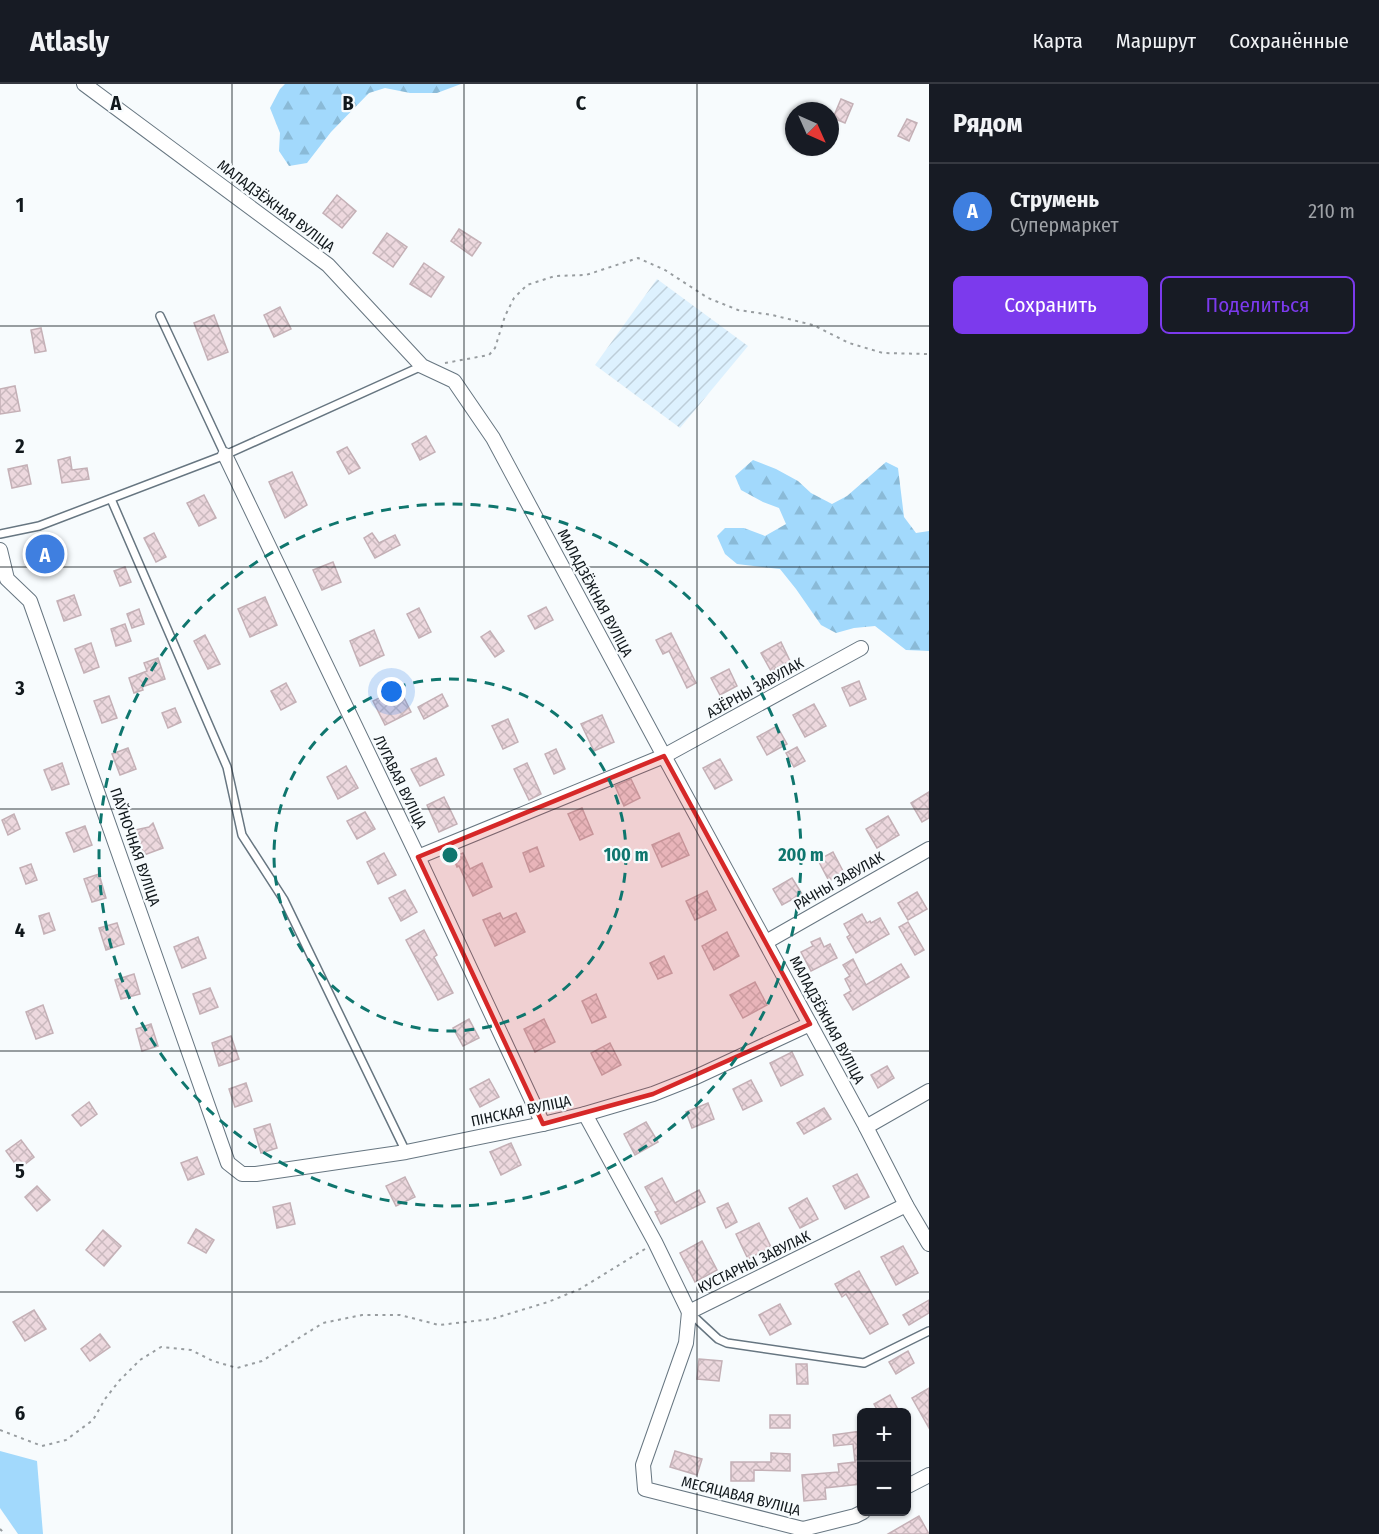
<!DOCTYPE html>
<html lang="ru">
<meta charset="utf-8">
<style>
:root{--surface:#171b24;--page:#242831;--text:#f1f3f6;--muted:#9ea1a6;--line:#363941;--accent:#7c3aed}
body{margin:0;font-family:"Fira Sans Condensed",sans-serif;background:var(--page);color:var(--text)}
.controls{position:absolute;right:18px;bottom:18px;display:grid;overflow:hidden;border-radius:9px;box-shadow:0 2px 4px #0004}
.controls button{width:54px;height:54px;display:grid;place-items:center;padding:0;border:0;border-bottom:2px solid var(--line);background:var(--surface);color:var(--text);font:30px sans-serif}
.compass{position:absolute;left:785px;top:18px;width:54px;height:54px;border-radius:50%;background:var(--surface);box-shadow:0 2px 4px #0004;rotate:135deg}
.you{position:absolute;left:392px;top:608px;width:21px;height:21px;margin:-15px;border:4px solid #fff;border-radius:50%;background:#1a73e8;box-shadow:0 0 0 9px #1a73e833}
.badge{display:grid;place-items:center;width:39px;height:39px;border-radius:50%;background:var(--accent);color:#fff;font-size:20px;font-weight:700}
.pin{position:absolute;translate:-50% -50%;border:3px solid #fff;box-shadow:0 2px 6px #0006}
.list{margin:0;padding:0;list-style:none}
h2{display:flex;justify-content:space-between;align-items:center;height:78px;margin:0;padding:0 24px;font-size:26px}
h2 small{font-size:20px;font-weight:400;color:var(--muted)}
.list li{display:grid;grid-template-columns:39px 1fr auto;gap:18px;align-items:center;box-sizing:border-box;height:96px;padding:0 24px;border-top:2px solid var(--line)}
.list b{display:block;font-size:22px;white-space:nowrap}
.list p{margin:0;font-size:20px;white-space:nowrap;color:var(--muted)}
.list em{font-size:20px;font-style:normal;color:var(--muted)}
.actions{display:flex;gap:12px;padding:18px 24px}
.actions a{flex:1;padding:14px 0;border:2px solid var(--accent);border-radius:9px;text-align:center;font-size:21px;color:var(--accent)}
.actions .main{background:var(--accent);color:#fff}
.map{position:relative;flex:none;width:929px;height:1450px;overflow:hidden}
header{display:flex;align-items:center;gap:36px;box-sizing:border-box;height:84px;padding:0 30px;background:var(--surface);border-bottom:2px solid var(--line)}
header strong{font-size:28px}
nav{display:flex;gap:33px;margin-inline-start:auto;font-size:21px}
main{display:flex}
aside{flex:1;background:var(--surface)}
.map>svg:first-child{display:block}
.industrial{fill:url(#industrial-furrows)}
.grass{fill:#a2d9fc}
.forest{fill:url(#forest-firs)}
.building{fill:url(#building-cross-hatch);stroke:#c4b0b6;stroke-width:1.5}
.lines{fill:none;stroke-linecap:round;stroke-linejoin:round}
.service-casing{stroke:#677681;stroke-width:10}
.minor-casing{stroke:#677681;stroke-width:16}
.path{stroke:#989da0;stroke-width:2;stroke-dasharray:3 4.5;stroke-linecap:butt}
.service{stroke:#fff;stroke-width:7}
.minor{stroke:#fff;stroke-width:14}
.marked{fill:#d62828;fill-opacity:0.2;stroke:#d62828;stroke-width:4.5;stroke-linejoin:round}
.grid{fill:none;stroke:#11181c;stroke-width:1.5;stroke-opacity:0.55}
.ring{fill:none;stroke:#0f766e;stroke-width:3;stroke-dasharray:10 8}
.labels{text-anchor:middle;dominant-baseline:central;stroke-width:4.5;stroke-linejoin:round;paint-order:stroke}
.street-label{font-size:15px;fill:#11181c;stroke:#f7fbfd}
.grid-label{font-size:20px;text-anchor:middle;font-weight:bold;fill:#11181c;stroke:#f7fbfd;stroke-width:4.5;stroke-linejoin:round;paint-order:stroke}
.centre{fill:#0f766e;stroke:#f7fbfd;stroke-width:3}
.ring-label{font-size:18px;text-anchor:middle;font-weight:bold;fill:#0f766e;stroke:#f7fbfd;stroke-width:4.5;stroke-linejoin:round;paint-order:stroke}
</style>
<header>
<strong>Atlasly</strong>
<nav><a>Карта</a><a>Маршрут</a><a>Сохранённые</a></nav>
</header>
<main>
<div class="map">
<svg width="929" height="1450" viewBox="0 0 929 1450">
<defs>
<pattern id="industrial-furrows" width="10" height="10" patternUnits="userSpaceOnUse" patternTransform="scale(1.5)"><rect width="10" height="10" fill="#ddf1fe"/><path d="M-1 1l2-2M0 10L10 0M9 11l2-2" fill="none" stroke="#bdced9"/></pattern>
<pattern id="forest-firs" width="22" height="20" patternUnits="userSpaceOnUse" patternTransform="scale(1.5)"><rect width="22" height="20" fill="#a2d9fc"/><path d="M5 1l3.5 6h-7zM16 11l3.5 6h-7z" fill="#8abad7"/></pattern>
<pattern id="building-cross-hatch" width="8" height="8" patternUnits="userSpaceOnUse" patternTransform="scale(1.5)"><rect width="8" height="8" fill="#edd8de"/><path d="M0 0l8 8M0 8l8-8" fill="none" stroke="#cab9be"/></pattern>
</defs>
<rect width="100%" height="100%" fill="#f7fbfd"/>
<path class="industrial" d="M657 195 748 262 680 344 595 281Z"/>
<path class="grass" d="M0 1367 37 1377 43 1450H18L0 1424Z"/>
<g class="forest">
<path d="M285 0H461L437 9H410L385 4 369 9 331 48 307 79 289 82 279 67 280 49 270 24 280 5Z"/>
<path d="M753 376 776 385 798 397 811 409 832 420 847 412 886 378 898 384 904 433 916 449 929 447V567L906 566 875 542 854 544 836 549 821 541 796 505 780 485 737 480 725 470 717 452 725 444H744L765 452 786 440 779 424 763 418 741 406 735 392Z"/>
</g>
<g class="building">
<path d="M841 15 853 20 845 39 833 34Z"/>
<path d="M907 35 917 39 909 57 898 52Z"/>
<path d="M337 111 356 127 342 144 323 129Z"/>
<path d="M459 145 481 159 472 172 451 157Z"/>
<path d="M387 149 407 163 393 183 373 169Z"/>
<path d="M424 179 444 193 431 213 410 200Z"/>
<path d="M280 223 291 245 274 253 264 231Z"/>
<path d="M214 231 228 268 208 276 194 239Z"/>
<path d="M41 244 46 267 35 269 31 246Z"/>
<path d="M15 302 20 327 0 330V305Z"/>
<path d="M426 352 435 368 420 376 412 360Z"/>
<path d="M347 363 360 384 349 390 337 368Z"/>
<path d="M70 373 72 386 87 384 89 395 62 399 58 376Z"/>
<path d="M27 381 31 400 12 404 8 385Z"/>
<path d="M292 388 307 421 285 434 269 398Z"/>
<path d="M204 411 216 434 199 442 187 419Z"/>
<path d="M154 449 166 473 156 478 144 454Z"/>
<path d="M372 449 379 459 395 451 400 461 375 474 364 454Z"/>
<path d="M57 457 65 477 46 484 39 464Z"/>
<path d="M333 478 341 498 322 506 313 486Z"/>
<path d="M125 483 131 498 120 502 114 487Z"/>
<path d="M74 511 81 531 64 537 57 517Z"/>
<path d="M265 513 277 541 250 553 238 525Z"/>
<path d="M546 523 553 536 535 545 528 532Z"/>
<path d="M419 524 431 548 419 554 407 530Z"/>
<path d="M139 525 144 540 132 544 127 530Z"/>
<path d="M125 540 131 557 116 562 111 545Z"/>
<path d="M374 546 384 571 360 582 350 557Z"/>
<path d="M490 547 504 567 495 573 481 553Z"/>
<path d="M671 549 696 599 687 604 669 567 663 570 656 556Z"/>
<path d="M205 551 220 580 208 585 194 557Z"/>
<path d="M781 558 790 577 771 587 761 569Z"/>
<path d="M91 559 99 583 84 589 75 565Z"/>
<path d="M158 574 165 595 142 603 143 606 134 609 129 594 147 587 144 579Z"/>
<path d="M729 585 737 602 720 611 711 594Z"/>
<path d="M859 597 866 615 850 622 842 604Z"/>
<path d="M286 599 296 618 281 626 271 607Z"/>
<path d="M399 604 411 628 385 641 373 617Z"/>
<path d="M442 610 448 622 424 635 418 623Z"/>
<path d="M109 612 117 634 102 639 94 617Z"/>
<path d="M814 620 826 642 805 653 793 631Z"/>
<path d="M175 624 181 638 168 644 162 629Z"/>
<path d="M602 631 614 658 594 667 581 640Z"/>
<path d="M508 635 518 658 503 665 492 642Z"/>
<path d="M777 642 787 660 767 671 757 653Z"/>
<path d="M797 663 805 677 794 683 786 669Z"/>
<path d="M128 664 136 685 120 691 112 670Z"/>
<path d="M556 665 565 685 554 690 545 670Z"/>
<path d="M436 674 444 691 420 702 411 685Z"/>
<path d="M720 675 732 696 715 705 703 684Z"/>
<path d="M62 679 69 700 52 706 44 686Z"/>
<path d="M527 679 541 710 529 716 514 685Z"/>
<path d="M346 682 358 704 338 715 327 693Z"/>
<path d="M631 695 640 714 624 722 615 702Z"/>
<path d="M929 708V734L922 738 911 719Z"/>
<path d="M444 713 457 740 439 748 427 721Z"/>
<path d="M582 724 593 750 580 756 568 730Z"/>
<path d="M365 728 375 745 357 755 347 737Z"/>
<path d="M14 730 20 745 8 751 2 736Z"/>
<path d="M888 732 899 751 877 764 866 745Z"/>
<path d="M153 739 163 764 144 771 135 746 149 743Z"/>
<path d="M85 742 92 761 74 768 66 749Z"/>
<path d="M679 749 689 771 662 783 652 761Z"/>
<path d="M537 763 544 782 530 788 523 769Z"/>
<path d="M833 768 844 789 829 797 818 776Z"/>
<path d="M384 769 396 791 378 800 367 778Z"/>
<path d="M463 769 470 785 482 779 492 803 473 812 459 782 457 783 453 773Z"/>
<path d="M31 780 37 796 26 800 20 784Z"/>
<path d="M99 790 106 814 92 818 84 795Z"/>
<path d="M792 794 802 810 782 821 773 805Z"/>
<path d="M405 806 417 828 401 837 389 814Z"/>
<path d="M707 807 716 826 695 836 686 817Z"/>
<path d="M917 808 927 825 908 836 898 819Z"/>
<path d="M49 829 55 846 44 850 39 832Z"/>
<path d="M500 829 503 835 516 829 525 848 495 862 483 836Z"/>
<path d="M862 830 867 839 870 837 871 839 880 834 889 850 856 869 847 853 850 851 844 840Z"/>
<path d="M908 838 924 866 915 871 899 843Z"/>
<path d="M117 839 124 860 106 866 99 844Z"/>
<path d="M424 846 437 871 434 873 453 909 438 916 406 856Z"/>
<path d="M727 848 739 872 714 886 702 862Z"/>
<path d="M198 853 206 874 182 884 174 863Z"/>
<path d="M820 854 824 863 830 860 837 874 811 887 801 868 813 862 811 858Z"/>
<path d="M664 872 672 889 658 895 650 879Z"/>
<path d="M853 875 866 901 901 880 909 893 853 926 844 911 851 907 845 895 850 892 843 881Z"/>
<path d="M134 890 140 910 121 915 115 896Z"/>
<path d="M755 898 767 921 743 934 730 911Z"/>
<path d="M210 904 218 923 200 930 193 910Z"/>
<path d="M596 910 606 933 592 939 582 917Z"/>
<path d="M43 921 53 949 36 955 26 928Z"/>
<path d="M469 935 479 954 463 962 453 944Z"/>
<path d="M544 935 555 958 535 968 524 945Z"/>
<path d="M151 940 158 962 142 967 136 945Z"/>
<path d="M231 952 239 975 219 982 212 959Z"/>
<path d="M610 959 621 981 602 991 591 969Z"/>
<path d="M792 968 803 991 781 1002 770 979Z"/>
<path d="M887 982 894 994 878 1004 871 991Z"/>
<path d="M489 995 499 1013 480 1023 470 1005Z"/>
<path d="M751 996 762 1017 743 1026 733 1005Z"/>
<path d="M246 999 252 1017 235 1023 229 1005Z"/>
<path d="M89 1018 97 1030 81 1042 72 1031Z"/>
<path d="M708 1019 714 1035 692 1044 686 1028Z"/>
<path d="M824 1024 831 1035 804 1050 797 1039Z"/>
<path d="M646 1038 658 1058 635 1071 624 1050Z"/>
<path d="M270 1040 277 1064 261 1069 254 1045Z"/>
<path d="M21 1056 34 1073 19 1085 6 1067Z"/>
<path d="M511 1059 521 1081 501 1091 490 1068Z"/>
<path d="M197 1073 204 1090 188 1096 181 1079Z"/>
<path d="M857 1090 869 1113 845 1125 833 1102Z"/>
<path d="M405 1093 415 1113 396 1122 386 1102Z"/>
<path d="M662 1094 675 1119 699 1106 705 1118 661 1140 655 1128 658 1127 645 1103Z"/>
<path d="M37 1102 50 1116 37 1127 25 1113Z"/>
<path d="M807 1114 818 1135 800 1144 789 1124Z"/>
<path d="M290 1119 295 1140 277 1144 273 1123Z"/>
<path d="M728 1119 737 1138 726 1144 717 1124Z"/>
<path d="M759 1139 771 1163 748 1175 736 1150Z"/>
<path d="M196 1145 214 1156 206 1169 188 1159Z"/>
<path d="M103 1146 121 1162 104 1182 86 1166Z"/>
<path d="M702 1157 717 1186 695 1198 680 1169Z"/>
<path d="M903 1162 918 1189 896 1201 881 1173Z"/>
<path d="M859 1187 888 1240 870 1250 846 1210 842 1213 835 1200Z"/>
<path d="M929 1216V1229L909 1241 903 1231Z"/>
<path d="M780 1220 791 1240 770 1251 759 1231Z"/>
<path d="M34 1226 46 1245 25 1257 13 1238Z"/>
<path d="M100 1250 110 1263 90 1277 81 1265Z"/>
<path d="M908 1267 914 1279 896 1290 889 1278Z"/>
<path d="M699 1275 722 1277 719 1297 697 1295Z"/>
<path d="M796 1280H807L808 1300H797Z"/>
<path d="M929 1304V1344L912 1314Z"/>
<path d="M890 1311 900 1329H879L874 1320Z"/>
<rect x="770" y="1331" width="20" height="13"/>
<path d="M861 1347V1400L825 1404 826 1415 804 1417 802 1391 839 1388 838 1380 855 1378 853 1360 834 1362 833 1351Z"/>
<path d="M675 1367 702 1375 697 1391 670 1383Z"/>
<path d="M771 1369 790 1370V1387L754 1386V1397H731V1378H771Z"/>
<path d="M919 1432 929 1450H888Z"/>
</g>
<g class="lines">
<defs>
<g id="service">
<path d="M160 232 225 371"/>
<path d="M111 415 227 683 242 751 284 816 406 1068"/>
<path d="M0 450 39 442 225 371 422 282"/>
<path d="M690 1229 718 1255 727 1259 864 1279 929 1247"/>
</g>
<g id="minor">
<path d="M84 0 328 181 422 282 454 297 493 354 664 672 866 1043 906 1121 929 1160"/>
<path d="M225 371 418 773 543 1040"/>
<path d="M0 466 7 495 30 517 228 1079 242 1090H256L406 1068 543 1040 585 1030 653 1010 696 993 810 940"/>
<path d="M418 773 664 672 861 564"/>
<path d="M766 858 929 765"/>
<path d="M585 1030 655 1158 689 1228 906 1121"/>
<path d="M866 1043 929 1007"/>
<path d="M689 1228 686 1259 643 1381 645 1405 803 1445 855 1432 863 1428"/>
<path d="M906 1403 929 1391"/>
</g>
</defs>
<use href="#service" class="service-casing"/>
<use href="#minor" class="minor-casing"/>
<g class="path">
<path d="M445 279 489 271 495 264 505 232 514 214 527 201 555 192 586 191 638 174 665 186 708 214 738 226 772 231 813 241 849 259 883 269 929 270"/>
<path d="M0 1346 42 1362 66 1356 93 1336 105 1315 119 1297 140 1276 161 1263 191 1266 213 1277 237 1284 262 1277 323 1239 362 1231H400L439 1241 492 1235 548 1218 580 1205 645 1165"/>
<path d="M0 1445 5 1450"/>
</g>
<use href="#service" class="service"/>
<use href="#minor" class="minor"/>
</g>
<path class="marked" d="M664 672 810 940 653 1010 543 1040 418 773Z"/>
<path class="grid" d="M232 0V1450M464 0V1450M697 0V1450M0 242H929M0 483H929M0 725H929M0 967H929M0 1208H929"/>
<g class="ring">
<circle cx="450" cy="771" r="176"/>
<circle cx="450" cy="771" r="351"/>
</g>
<g class="labels">
<g class="street-label">
<text transform="translate(276 122) rotate(37)">МАЛАДЗЁЖНАЯ ВУЛІЦА</text>
<text transform="translate(595 509) rotate(62)">МАЛАДЗЁЖНАЯ ВУЛІЦА</text>
<text transform="translate(755 604) rotate(-29)">АЗЁРНЫ ЗАВУЛАК</text>
<text transform="translate(400 698) rotate(64)">ЛУГАВАЯ ВУЛІЦА</text>
<text transform="translate(135 763) rotate(71)">ПАЎНОЧНАЯ ВУЛІЦА</text>
<text transform="translate(839 797) rotate(-30)">РАЧНЫ ЗАВУЛАК</text>
<text transform="translate(827 936) rotate(62)">МАЛАДЗЁЖНАЯ ВУЛІЦА</text>
<text transform="translate(521 1027) rotate(-12)">ПІНСКАЯ ВУЛІЦА</text>
<text transform="translate(754 1178) rotate(-26)">КУСТАРНЫ ЗАВУЛАК</text>
<text transform="translate(741 1412) rotate(14)">МЕСЯЦАВАЯ ВУЛІЦА</text>
</g>
</g>
<g class="grid-label">
<text x="116" y="26">A</text>
<text x="348" y="26">B</text>
<text x="581" y="26">C</text>
<text x="20" y="128">1</text>
<text x="20" y="369">2</text>
<text x="20" y="611">3</text>
<text x="20" y="853">4</text>
<text x="20" y="1094">5</text>
<text x="20" y="1336">6</text>
</g>
<circle cx="450" cy="771" r="9" class="centre"/>
<g class="ring-label">
<text x="626" y="777">100 m</text>
<text x="801" y="777">200 m</text>
</g>
</svg>
<div class="controls">
<button>+</button>
<button>−</button>
</div>
<svg class="compass" viewBox="-18 -18 36 36"><path d="M0-13l5 13h-10z" fill="#e53935"/><path d="M0 13l5-13h-10z" fill="#9ea1a6"/></svg>
<div class="you"></div>
<div class="pin badge" style="left:45px;top:470px;background:#3f7fe0">A</div>
</div>
<aside>
<h2>Рядом<small></small></h2>
<ul class="list">
<li><span class="badge" style="background:#3f7fe0">A</span><div><b>Струмень</b><p>Супермаркет</p></div><em>210 m</em></li>
</ul>
<div class="actions"><a class="main">Сохранить</a><a>Поделиться</a></div>
</aside>
</main>
